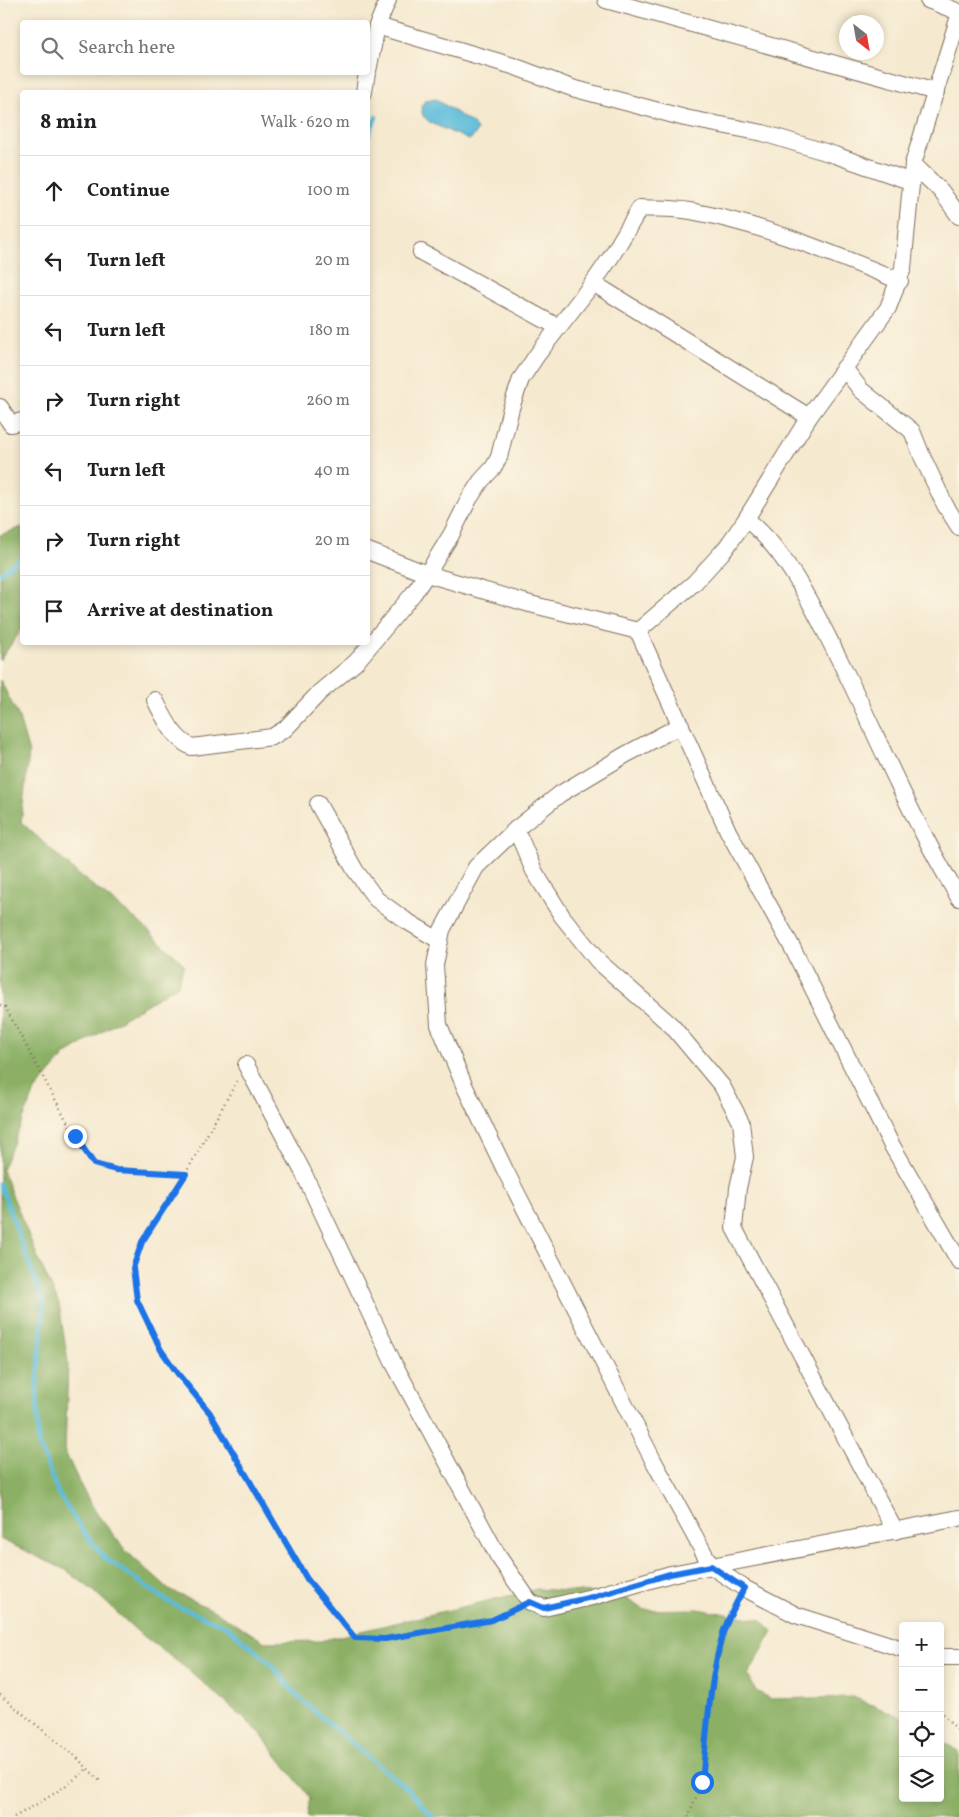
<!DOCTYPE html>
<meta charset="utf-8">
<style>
:root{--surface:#fff;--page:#f6f6f6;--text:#202124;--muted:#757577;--line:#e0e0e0}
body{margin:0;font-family:Vollkorn,serif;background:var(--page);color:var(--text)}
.controls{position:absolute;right:15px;bottom:15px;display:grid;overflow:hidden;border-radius:5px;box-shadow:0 2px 8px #0003}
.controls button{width:45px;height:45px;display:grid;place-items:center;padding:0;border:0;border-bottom:1px solid var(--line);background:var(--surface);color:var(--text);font:25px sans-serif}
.compass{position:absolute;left:839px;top:15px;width:45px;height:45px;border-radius:50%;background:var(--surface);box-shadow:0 2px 8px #0003;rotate:149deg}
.stop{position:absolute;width:15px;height:15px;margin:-11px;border:4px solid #1a73e8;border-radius:50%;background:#fff}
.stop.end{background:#1a73e8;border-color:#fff;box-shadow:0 1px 5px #0008}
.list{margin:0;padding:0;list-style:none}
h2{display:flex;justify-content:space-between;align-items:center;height:65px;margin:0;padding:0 20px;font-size:21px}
h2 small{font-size:16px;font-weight:400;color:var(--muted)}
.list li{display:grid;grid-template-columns:32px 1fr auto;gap:15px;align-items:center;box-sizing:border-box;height:70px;padding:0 20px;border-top:1px solid var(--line)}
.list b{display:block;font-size:19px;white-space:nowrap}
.list em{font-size:16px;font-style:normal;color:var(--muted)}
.icon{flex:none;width:28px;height:28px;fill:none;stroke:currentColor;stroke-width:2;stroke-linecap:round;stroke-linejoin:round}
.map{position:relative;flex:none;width:959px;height:1817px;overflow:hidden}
.search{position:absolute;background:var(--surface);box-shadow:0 2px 8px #0003;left:20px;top:20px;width:350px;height:55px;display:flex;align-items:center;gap:12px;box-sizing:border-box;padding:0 18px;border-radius:5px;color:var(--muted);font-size:19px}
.panel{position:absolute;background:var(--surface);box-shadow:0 2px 8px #0003;left:20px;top:90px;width:350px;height:555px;border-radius:5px}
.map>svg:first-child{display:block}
.forest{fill:#8bb065;stroke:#636d42}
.water{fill:#5cbcda;stroke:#4c737c}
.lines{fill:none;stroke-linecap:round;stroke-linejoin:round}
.stream{stroke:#5cbcda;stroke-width:4.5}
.minor-casing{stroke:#7c6d5c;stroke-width:18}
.path{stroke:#7c6d5c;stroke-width:2.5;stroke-dasharray:1 4;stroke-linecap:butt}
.minor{stroke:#fff;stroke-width:16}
.route{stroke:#1a73e8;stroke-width:6}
</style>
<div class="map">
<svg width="959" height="1817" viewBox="0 0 959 1817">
<rect width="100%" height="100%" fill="#fcf5e5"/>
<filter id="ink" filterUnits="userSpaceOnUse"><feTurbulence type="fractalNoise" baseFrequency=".02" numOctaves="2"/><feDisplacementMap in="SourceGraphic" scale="10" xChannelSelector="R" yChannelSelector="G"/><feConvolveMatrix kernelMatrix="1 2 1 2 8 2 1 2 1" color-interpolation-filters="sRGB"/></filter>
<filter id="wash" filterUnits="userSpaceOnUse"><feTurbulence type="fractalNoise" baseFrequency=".0096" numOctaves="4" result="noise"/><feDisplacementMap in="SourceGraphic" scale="20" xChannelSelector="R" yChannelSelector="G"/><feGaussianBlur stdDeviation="1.12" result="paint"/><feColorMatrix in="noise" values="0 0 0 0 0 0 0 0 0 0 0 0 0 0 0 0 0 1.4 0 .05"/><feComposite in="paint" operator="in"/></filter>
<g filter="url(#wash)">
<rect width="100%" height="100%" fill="#f5e9cf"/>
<g class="forest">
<path d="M22 527V629L0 660V535Z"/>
<path d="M0 680 18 715 29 753 21 822 79 875 138 921 184 964 178 985 66 1054 35 1091 2 1170 37 1256 59 1304 68 1363 65 1452 82 1488 97 1514 126 1551 169 1590 211 1609 265 1642 320 1641 537 1589 620 1595 644 1610 698 1609 762 1620 773 1631 748 1675 756 1691 771 1699 853 1697 903 1718V1798H940V1740L959 1751V1817H307L310 1798 259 1732 191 1672 137 1631 95 1592 66 1570 0 1539Z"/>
</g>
<path class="water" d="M436 99 473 124 477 130 474 136 469 140 431 123 423 116 421 106 425 101Z"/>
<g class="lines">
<g class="stream">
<path d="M368 136 376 117"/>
<path d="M0 573 22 557"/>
<path d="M0 1184 44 1304 37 1386 38 1443 59 1495 83 1531 105 1558 172 1604 226 1626 269 1662 297 1696 367 1756 410 1791 433 1817"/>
</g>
</g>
</g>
<g filter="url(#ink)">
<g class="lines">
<defs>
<g id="minor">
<path d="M606 0 936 92"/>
<path d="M928 0 959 12"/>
<path d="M377 26 513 66 572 88 685 118 763 133 835 155 912 182"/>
<path d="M368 71 377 26 388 0"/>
<path d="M364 92 367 72"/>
<path d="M913 164 941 191 959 216"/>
<path d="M421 252 558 327"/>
<path d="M593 283 809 417"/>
<path d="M844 368 861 390 912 431 922 456 945 505 959 527"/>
<path d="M0 407 11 424 22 421"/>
<path d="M746 519C787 550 815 612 838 657 868 716 893 777 924 835 935 857 947 877 959 898"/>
<path d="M368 551 427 574 451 535 469 499 481 481 493 468 499 457 511 408 521 379 537 355 593 283 611 257 640 208C656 209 674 208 690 211 763 224 831 253 900 281"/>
<path d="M638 631 728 831 792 947 891 1144 959 1261"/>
<path d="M155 700C164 717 174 740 192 747L272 737 285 729 320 692 356 662 413 594 427 574 530 604 638 631 695 582 726 548 746 519 809 417 888 308 903 268 913 164 959 16"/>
<path d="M681 725 625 755 560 794 516 829 476 867 442 930 435 965 439 1025 464 1085 505 1170 653 1460 711 1566 744 1588 796 1615 903 1649"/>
<path d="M318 804 355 870 376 899 405 920 440 941"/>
<path d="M516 829 534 871 562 916 598 961 672 1026 722 1086 741 1122 745 1157 738 1188 734 1228 895 1531"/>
<path d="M246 1065 302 1170 393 1362 498 1556 530 1602 544 1608 592 1597 671 1574 959 1518"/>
<path d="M940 1657H959"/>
</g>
</defs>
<use href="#minor" class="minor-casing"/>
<g class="path">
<path d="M0 1005 5 1007 75 1136 95 1164 116 1170 186 1174"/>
<path d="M237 1081 173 1196 142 1242 133 1268 137 1300 161 1350 178 1374 210 1413 307 1579 355 1637 385 1639 492 1620 517 1608"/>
<path d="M0 1695 78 1759 101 1782"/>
<path d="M940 1710 959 1732"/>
<path d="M14 1817C40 1803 65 1788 87 1769"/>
<path d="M688 1817 702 1782 710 1692 715 1666 724 1631 738 1600"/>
</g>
<use href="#minor" class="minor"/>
</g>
</g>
<g class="lines" filter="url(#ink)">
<path class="route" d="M75 1136 94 1164 116 1170 186 1174 142 1242 133 1268 137 1300 161 1350 178 1374 210 1413 307 1579 355 1638 385 1639 492 1620 530 1602 544 1608 592 1597 670 1574 711 1566 744 1588C737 1602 728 1618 723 1633 709 1682 707 1732 702 1782"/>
</g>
</svg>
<div class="controls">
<button>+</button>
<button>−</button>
<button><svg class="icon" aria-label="locate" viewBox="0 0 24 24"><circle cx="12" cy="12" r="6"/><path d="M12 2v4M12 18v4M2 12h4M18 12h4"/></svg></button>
<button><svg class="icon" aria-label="layers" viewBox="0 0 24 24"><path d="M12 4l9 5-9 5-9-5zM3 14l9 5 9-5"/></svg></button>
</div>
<svg class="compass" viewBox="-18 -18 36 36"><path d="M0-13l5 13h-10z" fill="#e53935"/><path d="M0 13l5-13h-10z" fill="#757577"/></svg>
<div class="stop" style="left:702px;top:1782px"></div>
<div class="stop end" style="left:75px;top:1136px"></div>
<div class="search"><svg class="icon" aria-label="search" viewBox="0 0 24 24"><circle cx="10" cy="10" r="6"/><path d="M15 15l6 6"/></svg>Search here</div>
<section class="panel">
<h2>8 min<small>Walk · 620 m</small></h2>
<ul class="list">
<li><svg class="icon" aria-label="ahead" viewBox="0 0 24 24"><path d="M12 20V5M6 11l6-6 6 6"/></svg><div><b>Continue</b></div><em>100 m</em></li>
<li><svg class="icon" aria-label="left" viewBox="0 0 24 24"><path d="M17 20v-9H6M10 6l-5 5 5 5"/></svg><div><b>Turn left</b></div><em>20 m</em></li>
<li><svg class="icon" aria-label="left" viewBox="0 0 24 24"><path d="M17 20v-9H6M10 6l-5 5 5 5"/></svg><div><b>Turn left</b></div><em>180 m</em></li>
<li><svg class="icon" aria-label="right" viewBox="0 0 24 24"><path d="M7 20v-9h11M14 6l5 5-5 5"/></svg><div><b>Turn right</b></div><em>260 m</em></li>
<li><svg class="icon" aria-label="left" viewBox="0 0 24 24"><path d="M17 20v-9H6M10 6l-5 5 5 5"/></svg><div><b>Turn left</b></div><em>40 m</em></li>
<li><svg class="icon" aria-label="right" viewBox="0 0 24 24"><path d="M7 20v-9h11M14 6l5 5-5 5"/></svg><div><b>Turn right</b></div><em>20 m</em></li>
<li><svg class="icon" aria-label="arrive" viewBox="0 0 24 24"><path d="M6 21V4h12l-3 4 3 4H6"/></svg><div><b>Arrive at destination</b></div></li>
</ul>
</section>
</div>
